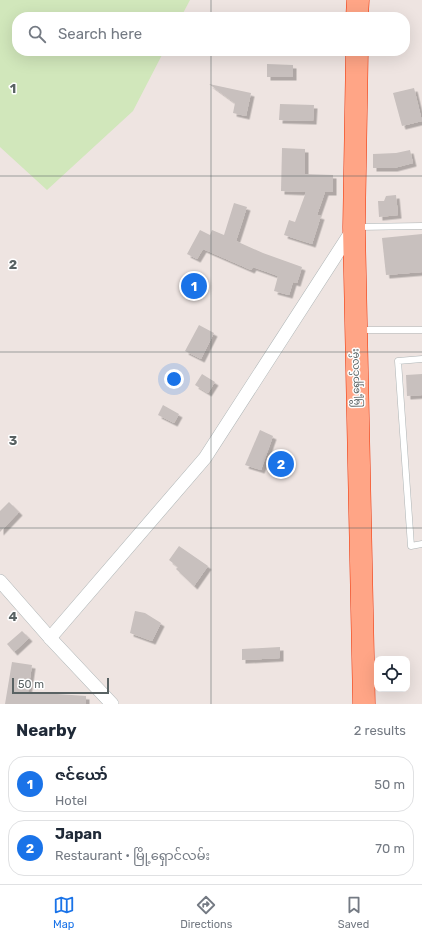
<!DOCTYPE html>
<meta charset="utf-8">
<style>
:root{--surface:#fff;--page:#f6f6f7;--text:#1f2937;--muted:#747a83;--line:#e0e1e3;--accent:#1a73e8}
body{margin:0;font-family:Rubik,"Noto Sans Myanmar",sans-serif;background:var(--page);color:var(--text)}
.controls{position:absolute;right:12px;bottom:12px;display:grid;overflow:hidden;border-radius:8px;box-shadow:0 4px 16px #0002}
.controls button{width:36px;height:36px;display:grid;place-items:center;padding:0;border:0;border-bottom:1px solid var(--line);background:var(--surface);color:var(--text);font:20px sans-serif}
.scale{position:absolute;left:12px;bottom:10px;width:97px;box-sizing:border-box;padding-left:4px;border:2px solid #596263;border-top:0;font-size:11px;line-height:14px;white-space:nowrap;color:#596263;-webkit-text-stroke:3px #fff;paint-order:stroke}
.you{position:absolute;left:174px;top:379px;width:14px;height:14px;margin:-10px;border:3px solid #fff;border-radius:50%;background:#1a73e8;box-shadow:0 0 0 6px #1a73e833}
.badge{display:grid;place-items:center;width:26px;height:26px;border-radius:50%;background:var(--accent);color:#fff;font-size:13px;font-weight:700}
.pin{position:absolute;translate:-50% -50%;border:2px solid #fff;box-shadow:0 1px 4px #0006}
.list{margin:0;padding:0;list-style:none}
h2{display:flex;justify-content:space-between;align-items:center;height:52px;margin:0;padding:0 16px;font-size:17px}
h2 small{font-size:13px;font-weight:400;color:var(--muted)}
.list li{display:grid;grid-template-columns:26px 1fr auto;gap:12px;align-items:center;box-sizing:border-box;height:56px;margin:0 8px 8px;padding:0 8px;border:1px solid var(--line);border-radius:16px}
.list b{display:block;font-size:15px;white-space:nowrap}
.list p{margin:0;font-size:13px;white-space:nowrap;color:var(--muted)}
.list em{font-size:13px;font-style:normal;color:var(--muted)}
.icon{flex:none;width:22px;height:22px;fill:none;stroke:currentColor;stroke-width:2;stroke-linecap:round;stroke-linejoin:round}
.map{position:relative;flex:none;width:422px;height:704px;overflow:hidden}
.search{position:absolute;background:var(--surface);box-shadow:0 4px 16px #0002;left:12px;right:12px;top:12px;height:44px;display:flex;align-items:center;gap:10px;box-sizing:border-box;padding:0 14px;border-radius:16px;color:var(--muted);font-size:15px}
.sheet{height:180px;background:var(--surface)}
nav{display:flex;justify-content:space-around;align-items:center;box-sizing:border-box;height:56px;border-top:1px solid var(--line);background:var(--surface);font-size:11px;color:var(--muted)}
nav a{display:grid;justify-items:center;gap:2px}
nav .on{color:var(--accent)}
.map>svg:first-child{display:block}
.green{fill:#d1e7bb}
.building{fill:#c8c0be;filter:url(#shadow)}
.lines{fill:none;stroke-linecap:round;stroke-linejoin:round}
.lane-casing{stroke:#adb4b5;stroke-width:7}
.street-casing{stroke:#adb4b5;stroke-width:14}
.highway-casing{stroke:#ee2e00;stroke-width:23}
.lane{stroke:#fff;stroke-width:6}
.street{stroke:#fff;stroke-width:13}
.highway{stroke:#ffa586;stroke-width:22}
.grid{fill:none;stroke:#596263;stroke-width:1;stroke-opacity:0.55}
.labels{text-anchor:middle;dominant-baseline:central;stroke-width:3;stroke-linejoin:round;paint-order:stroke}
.street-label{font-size:10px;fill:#596263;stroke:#fff}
.grid-label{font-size:13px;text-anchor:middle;font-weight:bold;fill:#596263;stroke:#fff;stroke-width:3;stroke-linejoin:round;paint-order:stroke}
</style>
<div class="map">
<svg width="422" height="704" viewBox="0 0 422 704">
<defs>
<filter id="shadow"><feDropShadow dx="3.5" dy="3.5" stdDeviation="0" flood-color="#0004"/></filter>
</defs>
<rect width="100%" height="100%" fill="#eee4e1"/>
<path class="green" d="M0 0H190L181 17H17V51H164L133 111 47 190 0 147Z"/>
<g class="building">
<path d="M267 64 293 65V77H267Z"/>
<path d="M209 84 251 93 246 116 233 113 235 103Z"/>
<path d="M414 88 422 121 402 126 393 93Z"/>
<path d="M280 104 314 105 313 121 279 120Z"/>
<path d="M282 148 305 149V174L333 175V192H325L317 215 321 216 312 244 284 235 289 220 295 222 306 192 281 191Z"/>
<path d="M410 150 413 163 394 168H373V154L396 153Z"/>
<path d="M396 195 398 215 379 217 378 201H384L386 196Z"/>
<path d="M234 203 247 207 236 241 263 253 302 267 297 283 293 282 289 295 274 291 278 276 253 267 251 270 203 249 197 259 187 254 200 230 210 235 212 230 224 235Z"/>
<path d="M422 234V272L386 275 382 238Z"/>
<path d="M199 325 214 333 201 359 185 351Z"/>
<path d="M202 374 215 382 208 393 195 385Z"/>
<path d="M422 374V395L407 396 406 375Z"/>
<path d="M163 405 179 414 174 423 158 415Z"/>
<path d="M260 430 273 436 261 470 245 465Z"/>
<path d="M9 502 19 512 0 532V511Z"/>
<path d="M179 546 208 566 194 586 176 569 178 567 169 560Z"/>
<path d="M135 611 145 613 161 623 152 641 130 633Z"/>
<path d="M22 631 29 638 14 652 7 644Z"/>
<path d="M280 647V658L242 660V649Z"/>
<path d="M12 662 32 665 28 692 86 696V704H5Z"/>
</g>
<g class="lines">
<defs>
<g id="lane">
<path d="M358 227 422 226"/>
<path d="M359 330H422"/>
<path d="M422 359 398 361 411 546 422 544"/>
</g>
<g id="street">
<path d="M0 581 50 638 112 704"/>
<path d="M50 638 205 458 353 229"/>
</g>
<g id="highway">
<path d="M357 17 358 0"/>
<path d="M357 51 354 227 364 704"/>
</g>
</defs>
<use href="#lane" class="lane-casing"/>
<use href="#street" class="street-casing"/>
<use href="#highway" class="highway-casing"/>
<use href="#lane" class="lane"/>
<use href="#street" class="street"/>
<use href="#highway" class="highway"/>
</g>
<path class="grid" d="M211 0V17M211 51V704M0 176H422M0 352H422M0 528H422"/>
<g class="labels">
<g class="street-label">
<text transform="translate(356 378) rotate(-91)">မြို့ရှောင်လမ်း</text>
</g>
</g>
<g class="grid-label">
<text x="13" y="93">1</text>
<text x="13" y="269">2</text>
<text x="13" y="445">3</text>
<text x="13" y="621">4</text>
</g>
</svg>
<div class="controls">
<button><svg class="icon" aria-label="locate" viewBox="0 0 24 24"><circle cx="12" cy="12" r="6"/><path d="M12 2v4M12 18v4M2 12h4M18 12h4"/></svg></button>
</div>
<div class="scale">50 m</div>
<div class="you"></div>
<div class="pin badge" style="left:194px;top:286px">1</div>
<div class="pin badge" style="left:281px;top:464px">2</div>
<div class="search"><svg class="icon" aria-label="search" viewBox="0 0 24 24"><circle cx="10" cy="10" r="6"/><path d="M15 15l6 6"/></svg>Search here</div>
</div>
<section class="sheet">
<h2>Nearby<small>2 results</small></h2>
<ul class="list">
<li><span class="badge">1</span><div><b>ဇင်ယော်</b><p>Hotel</p></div><em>50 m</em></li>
<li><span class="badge">2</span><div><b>Japan</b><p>Restaurant · မြို့ရှောင်လမ်း</p></div><em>70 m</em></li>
</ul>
</section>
<nav>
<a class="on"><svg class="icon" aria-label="map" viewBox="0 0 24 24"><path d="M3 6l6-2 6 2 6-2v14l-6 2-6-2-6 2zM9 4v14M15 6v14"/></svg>Map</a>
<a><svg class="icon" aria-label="directions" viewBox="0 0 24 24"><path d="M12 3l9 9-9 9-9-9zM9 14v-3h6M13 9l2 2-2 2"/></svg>Directions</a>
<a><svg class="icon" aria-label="saved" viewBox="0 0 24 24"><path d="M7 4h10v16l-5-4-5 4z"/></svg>Saved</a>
</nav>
